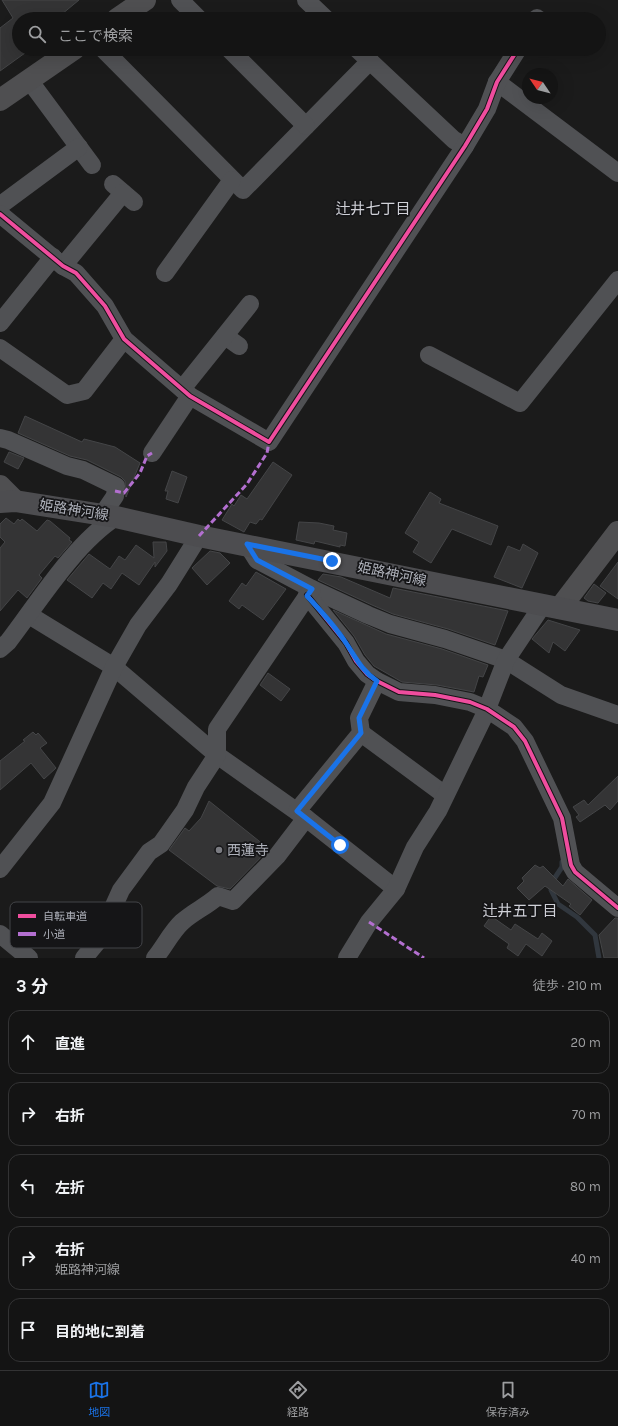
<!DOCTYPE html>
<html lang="ja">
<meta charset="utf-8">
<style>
:root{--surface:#141414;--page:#212122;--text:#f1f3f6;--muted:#9d9ea0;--line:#333334;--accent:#1a73e8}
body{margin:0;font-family:Karla,"Noto Sans JP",sans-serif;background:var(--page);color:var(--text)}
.compass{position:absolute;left:522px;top:68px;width:36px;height:36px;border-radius:50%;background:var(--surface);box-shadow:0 4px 16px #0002;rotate:305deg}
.stop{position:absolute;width:12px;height:12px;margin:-9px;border:3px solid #1a73e8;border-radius:50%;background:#fff}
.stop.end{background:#1a73e8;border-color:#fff;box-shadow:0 1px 4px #0008}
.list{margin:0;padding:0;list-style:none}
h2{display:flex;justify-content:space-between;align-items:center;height:52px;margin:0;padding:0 16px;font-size:17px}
h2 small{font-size:13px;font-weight:400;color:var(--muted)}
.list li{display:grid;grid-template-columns:26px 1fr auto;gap:12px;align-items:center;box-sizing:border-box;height:64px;margin:0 8px 8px;padding:0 8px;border:1px solid var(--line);border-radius:12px}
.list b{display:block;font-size:15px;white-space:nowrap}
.list p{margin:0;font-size:13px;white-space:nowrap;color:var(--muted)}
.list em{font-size:13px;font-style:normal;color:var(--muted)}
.icon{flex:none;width:22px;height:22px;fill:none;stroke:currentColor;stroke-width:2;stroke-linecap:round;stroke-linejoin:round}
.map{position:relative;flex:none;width:618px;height:958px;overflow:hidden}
.search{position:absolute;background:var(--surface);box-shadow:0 4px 16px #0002;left:12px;right:12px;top:12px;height:44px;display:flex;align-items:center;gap:10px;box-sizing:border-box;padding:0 14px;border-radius:22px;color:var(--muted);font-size:15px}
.sheet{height:412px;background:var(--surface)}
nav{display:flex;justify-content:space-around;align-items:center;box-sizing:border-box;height:56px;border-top:1px solid var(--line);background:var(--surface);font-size:11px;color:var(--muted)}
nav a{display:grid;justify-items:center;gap:2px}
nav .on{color:var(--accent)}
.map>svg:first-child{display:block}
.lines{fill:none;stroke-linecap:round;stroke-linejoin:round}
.stream{stroke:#31373e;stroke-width:5}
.building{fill:#343435;stroke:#444547}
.street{stroke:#505154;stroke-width:18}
.secondary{stroke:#4f4f51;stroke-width:22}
.primary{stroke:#4d4d50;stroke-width:22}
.quiet{stroke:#b36fd0;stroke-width:3;stroke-dasharray:6 3;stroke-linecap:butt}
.cycleway-casing{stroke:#151517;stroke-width:6}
.cycleway{stroke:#ef4d9e;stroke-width:4}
.route{stroke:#1a73e8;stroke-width:5}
.poi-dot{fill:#7b7c82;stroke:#151517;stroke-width:1.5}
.labels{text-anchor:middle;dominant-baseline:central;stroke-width:3.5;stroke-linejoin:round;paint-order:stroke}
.street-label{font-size:14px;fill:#aeb1ba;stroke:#151517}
.poi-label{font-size:14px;fill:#aeb1ba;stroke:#151517;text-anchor:start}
.neighbourhood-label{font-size:15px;fill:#cfd0d7;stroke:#151517}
.key{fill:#151517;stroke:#434448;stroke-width:1}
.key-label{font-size:11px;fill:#aeb1ba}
</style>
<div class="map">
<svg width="618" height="958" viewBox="0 0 618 958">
<rect width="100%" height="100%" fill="#1b1b1b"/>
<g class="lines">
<g class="stream">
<path d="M85 49 86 50"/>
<path d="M562 862V867L554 879 551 890 558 904 577 917 595 935 599 958"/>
</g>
</g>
<g class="building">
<path d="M2 0H79L56 19H19V49H23L25 53 0 71V28L13 18Z"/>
<path d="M25 416 82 442 84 439 115 447 140 463 126 497 125 481 121 477 87 460 70 456 18 433Z"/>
<path d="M9 452 24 458 18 469 4 462Z"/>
<path d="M273 462 292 475 262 520 260 519 256 524 250 522 244 532 222 520 232 504 234 506 241 495 247 499Z"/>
<path d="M172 471 187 477 178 503 166 499 168 491H165Z"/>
<path d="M430 492 441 499 439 503 498 526 491 545 452 529 431 563 413 552 419 542 405 533Z"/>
<path d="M6 518 14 524 18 519 20 521 22 519 37 531 47 520 50 521 70 538 69 540 72 542 58 558 55 556 39 575 42 578 27 598 18 590 0 611V548L5 542 0 537V524Z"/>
<path d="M299 522 319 523 334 526 333 530 347 533 345 546 340 545V547L315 541 314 544 296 540Z"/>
<path d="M153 542H166L167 551 155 567V562L139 585 122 573 111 589 103 583 92 598 67 580 89 554 110 569 119 556 125 560 136 545 154 558Z"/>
<path d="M523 544 538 553 522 588 494 577 508 546 520 551Z"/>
<path d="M210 551 220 553 230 563 207 585 192 568Z"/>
<path d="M618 562V599L600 586Z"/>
<path d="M256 572 286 589 263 620 242 605 239 609 229 601 242 583 246 586Z"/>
<path d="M323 574 341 577 390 598 393 588 508 611 495 645 448 629 393 614 372 605 318 580Z"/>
<path d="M594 584 606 593 598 603 588 601 584 598Z"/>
<path d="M333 610 386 634 442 649 488 665 483 677 479 676 474 692 437 685 402 682 374 666 365 655 354 636Z"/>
<path d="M548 620 580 630 565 651 553 642 549 653 532 639Z"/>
<path d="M268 673 290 689 281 701 260 685Z"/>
<path d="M33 732 36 735 38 733 47 743 40 748 56 768 44 779 31 763 0 790V761L25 741 23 740Z"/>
<path d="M618 776V801L610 810 605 805 580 822 576 817 579 815 573 807 584 800 588 805Z"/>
<path d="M209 801 269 849 230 889 217 886 169 850 185 828 189 831 201 818Z"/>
<path d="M535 865 540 868 543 866 563 886 568 879 592 900 580 915 569 906 571 904 545 886 529 900 517 888 524 881 522 878Z"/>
<path d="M491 916 511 930 515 924 538 939 542 933 552 941 542 956 526 944 518 956 507 948 509 944 484 926Z"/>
<path d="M615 918H618V958H604L599 935Z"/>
</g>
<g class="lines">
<g class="street">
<path d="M180 0 199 19"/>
<path d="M306 0 326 19"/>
<path d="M537 19V18"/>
<path d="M103 49 243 190 370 61"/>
<path d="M229 49 306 126"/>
<path d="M357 49 454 140 465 146"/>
<path d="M29 80 92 165"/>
<path d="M497 82 618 173"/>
<path d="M113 184 134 202"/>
<path d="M2 204 79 147"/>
<path d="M0 214 63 266 76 273 105 306 124 339 190 396 269 442 465 146 487 109 497 82 518 49"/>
<path d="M63 266 123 193"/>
<path d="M165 273 232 180"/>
<path d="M0 323 53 257"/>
<path d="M225 336 239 346"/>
<path d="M0 348 67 395 84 391 124 339"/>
<path d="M429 355 520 403 618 280"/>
<path d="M182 389 250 304"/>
<path d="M0 438 8 440 67 466 83 470 116 486 115 496 102 515"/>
<path d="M152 453 190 396"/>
<path d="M247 544 257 560 312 589 368 615 390 624 445 639 506 660 561 695 618 715"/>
<path d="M307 595 346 643 356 661 367 674 377 681 399 692 435 695 470 702 487 709 514 727 525 741 562 818 571 865 575 872 618 908"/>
<path d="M29 615 114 667 217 755 306 818 396 889"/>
<path d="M0 649 8 642C38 603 74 544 116 517"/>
<path d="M361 733 445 795"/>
<path d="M297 811 361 733 359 718 377 681"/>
<path d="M0 869 52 803 114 667 138 625 169 584 199 536"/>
<path d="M0 934 29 958"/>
<path d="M84 958 98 941 121 890 149 852 161 844 185 810 196 787 217 755V729L312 589"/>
<path d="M155 958C164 947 172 931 182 922 193 912 207 906 218 896L233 901 277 856 306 818"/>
<path d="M347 958 369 922 396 889 415 847 438 811 485 714 506 660 542 606"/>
</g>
<g class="secondary">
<path d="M117 19 145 0"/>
<path d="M0 100 74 49"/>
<path d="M0 486 15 501"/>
<path d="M560 608 618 532"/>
</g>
<path class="primary" d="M0 502 15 501 116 517 199 536 618 620"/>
<g class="quiet">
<path d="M115 491 124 493 140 473 147 456 152 453"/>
<path d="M199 536 247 484 267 453 269 442"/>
<path d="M369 922 424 958"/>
</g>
<defs>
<g id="cycleway">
<path d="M0 214 63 266 76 273 105 306 124 339 190 396 269 442 465 146 487 109 497 82 518 49"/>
<path d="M307 595 346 643 356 661 367 674 377 681 399 692 435 695 470 702 487 709 514 727 525 741 562 818 571 865 575 872 618 908"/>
</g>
</defs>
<use href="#cycleway" class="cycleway-casing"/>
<use href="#cycleway" class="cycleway"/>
</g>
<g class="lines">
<path class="route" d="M332 561 247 544 257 560 312 589 307 596C321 611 335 626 346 643 356 658 362 671 377 681L359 718 361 733 297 811 340 845"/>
</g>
<circle class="poi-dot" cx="219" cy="850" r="4"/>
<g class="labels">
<g class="street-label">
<text transform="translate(74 510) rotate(9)">姫路神河線</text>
<text transform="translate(392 574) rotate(12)">姫路神河線</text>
</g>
<g class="poi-label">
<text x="227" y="850">西蓮寺</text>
</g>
<g class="neighbourhood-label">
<text x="373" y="209">辻井七丁目</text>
<text x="520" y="911">辻井五丁目</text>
</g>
</g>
<rect x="10" y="902" width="132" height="46" rx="6" class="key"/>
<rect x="18" y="914" width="18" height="4" fill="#ef4d9e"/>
<rect x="18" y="932" width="18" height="4" fill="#b36fd0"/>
<g class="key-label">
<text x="43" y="920">自転車道</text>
<text x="43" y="938">小道</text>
</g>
</svg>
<svg class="compass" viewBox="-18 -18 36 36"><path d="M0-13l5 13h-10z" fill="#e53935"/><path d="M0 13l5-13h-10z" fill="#9d9ea0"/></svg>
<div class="stop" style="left:340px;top:845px"></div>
<div class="stop end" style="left:332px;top:561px"></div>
<div class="search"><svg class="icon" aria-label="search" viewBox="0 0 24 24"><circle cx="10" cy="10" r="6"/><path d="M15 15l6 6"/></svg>ここで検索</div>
</div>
<section class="sheet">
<h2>3 分<small>徒歩 · 210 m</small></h2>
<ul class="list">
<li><svg class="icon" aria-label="ahead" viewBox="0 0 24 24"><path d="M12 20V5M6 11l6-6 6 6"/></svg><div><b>直進</b></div><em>20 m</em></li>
<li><svg class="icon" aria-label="right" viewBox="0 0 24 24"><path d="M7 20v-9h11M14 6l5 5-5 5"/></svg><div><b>右折</b></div><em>70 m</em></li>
<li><svg class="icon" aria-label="left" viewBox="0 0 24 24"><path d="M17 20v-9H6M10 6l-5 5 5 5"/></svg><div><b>左折</b></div><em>80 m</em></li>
<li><svg class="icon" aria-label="right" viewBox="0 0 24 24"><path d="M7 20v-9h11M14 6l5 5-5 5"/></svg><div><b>右折</b><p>姫路神河線</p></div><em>40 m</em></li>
<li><svg class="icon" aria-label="arrive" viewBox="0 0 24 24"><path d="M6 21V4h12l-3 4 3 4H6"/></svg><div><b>目的地に到着</b></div></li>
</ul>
</section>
<nav>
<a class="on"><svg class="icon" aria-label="map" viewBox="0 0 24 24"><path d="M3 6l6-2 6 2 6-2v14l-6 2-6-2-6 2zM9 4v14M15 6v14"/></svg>地図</a>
<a><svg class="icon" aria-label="directions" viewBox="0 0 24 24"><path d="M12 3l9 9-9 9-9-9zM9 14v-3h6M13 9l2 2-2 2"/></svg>経路</a>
<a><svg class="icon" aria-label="saved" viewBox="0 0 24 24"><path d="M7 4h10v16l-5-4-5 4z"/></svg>保存済み</a>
</nav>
